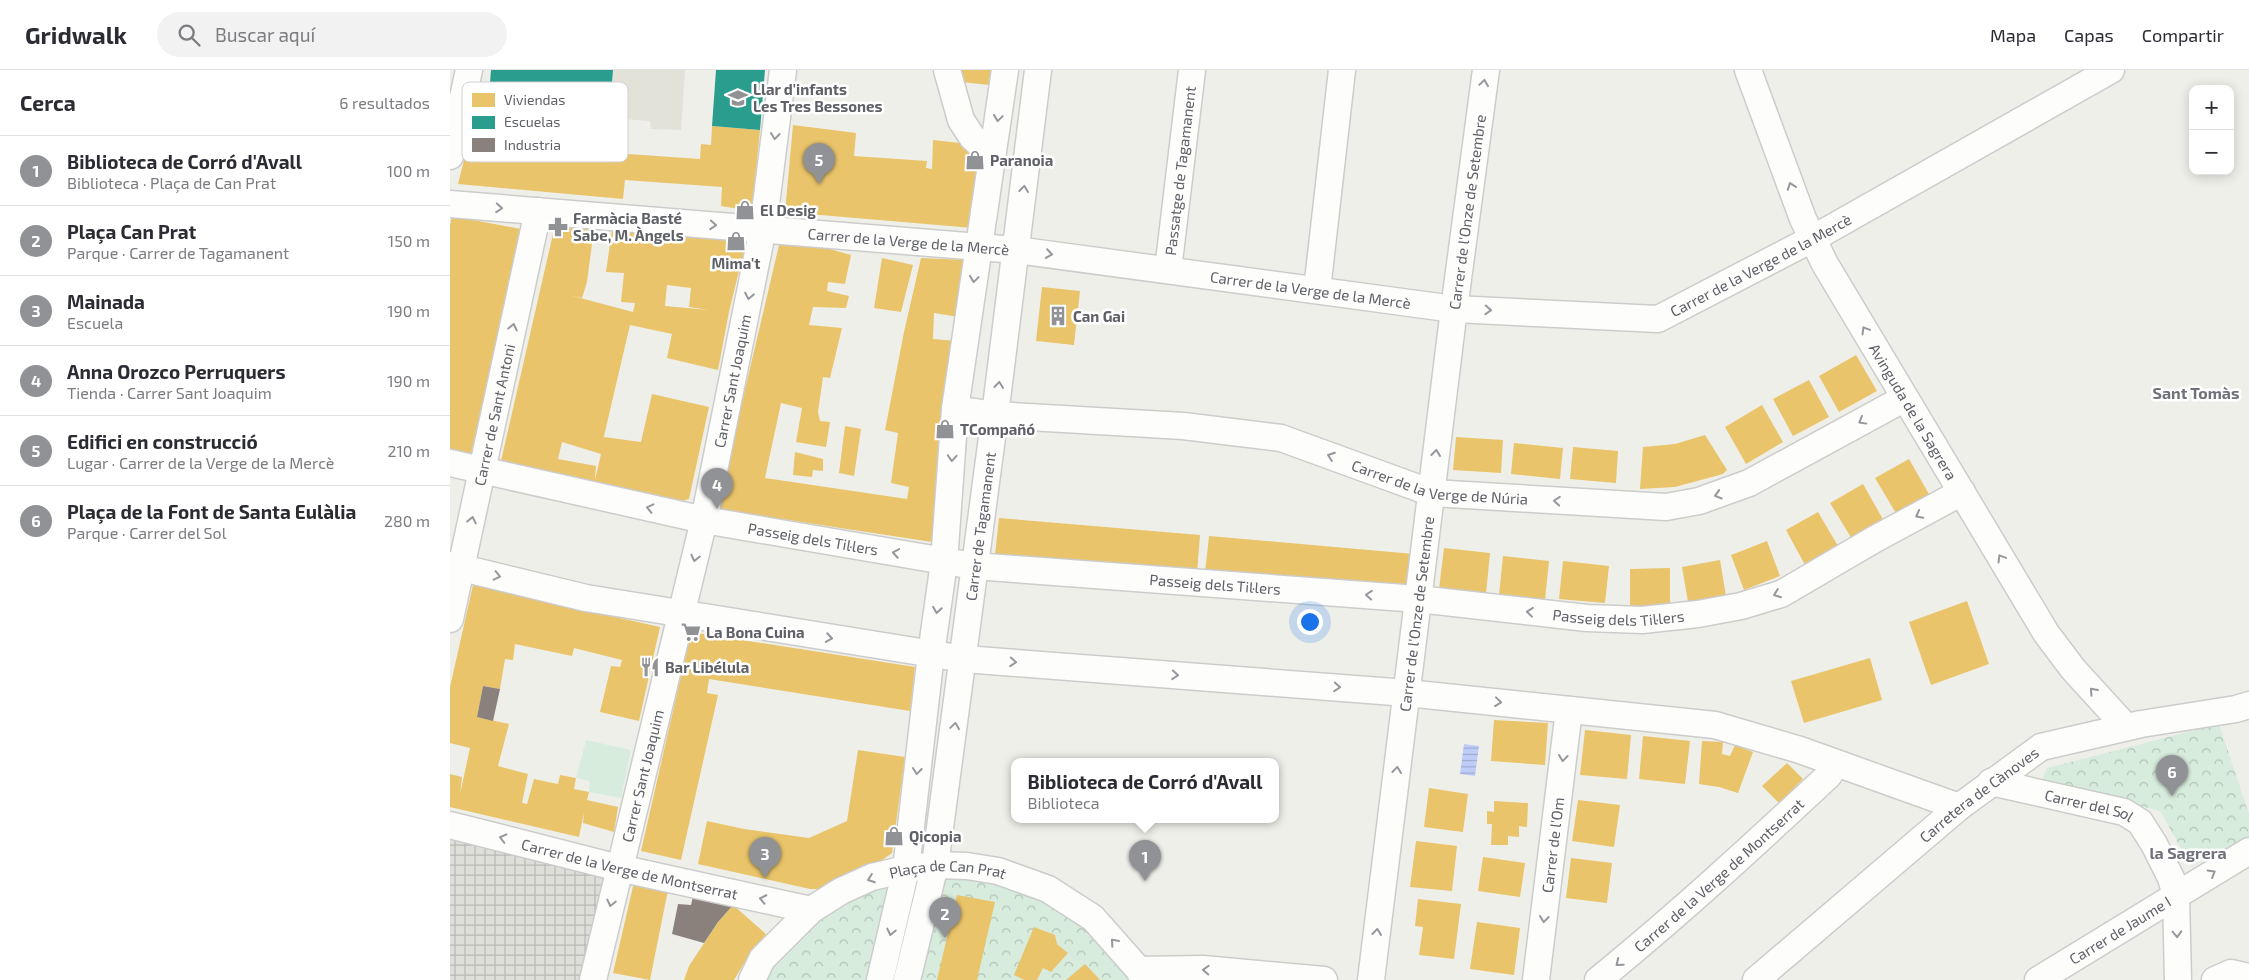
<!DOCTYPE html>
<html lang="es">
<meta charset="utf-8">
<style>
:root{--surface:#fff;--page:#f2f2f3;--text:#2b2b33;--muted:#7c7c81;--line:#e1e1e2;--accent:#919296}
body{margin:0;font-family:"Exo 2",sans-serif;background:var(--page);color:var(--text)}
.controls{position:absolute;right:15px;top:15px;display:grid;overflow:hidden;border-radius:10px;box-shadow:0 2px 12px #0003}
.controls button{width:45px;height:45px;display:grid;place-items:center;padding:0;border:0;border-bottom:1px solid var(--line);background:var(--surface);color:var(--text);font:25px sans-serif}
.you{position:absolute;left:859px;top:551px;width:18px;height:18px;margin:-12px;border:4px solid #fff;border-radius:50%;background:#1a73e8;box-shadow:0 0 0 8px #1a73e833}
.badge{display:grid;place-items:center;width:32px;height:32px;border-radius:50%;background:var(--accent);color:#fff;font-size:16px;font-weight:700}
.pin{position:absolute;translate:-50% -41px;filter:drop-shadow(0 1px 2px #0008)}
.pin::after{content:'';position:absolute;top:26px;width:18px;height:15px;background:inherit;clip-path:polygon(0 0,100% 0,50% 100%)}
.popup{position:absolute;left:561px;top:688px;width:268px;height:65px;box-sizing:border-box;display:grid;place-content:center;border-radius:10px;background:var(--surface);filter:drop-shadow(0 1px 4px #0005);font-size:16px;white-space:nowrap;color:var(--muted)}
.popup b{font-size:19px;color:var(--text)}
.popup::after{content:'';position:absolute;left:50%;top:100%;margin-left:-10px;border:10px solid transparent;border-top-color:var(--surface)}
.list{margin:0;padding:0;list-style:none}
h2{display:flex;justify-content:space-between;align-items:center;height:65px;margin:0;padding:0 20px;font-size:21px}
h2 small{font-size:16px;font-weight:400;color:var(--muted)}
.list li{display:grid;grid-template-columns:32px 1fr auto;gap:15px;align-items:center;box-sizing:border-box;height:70px;padding:0 20px;border-top:1px solid var(--line)}
.list b{display:block;font-size:19px;white-space:nowrap}
.list p{margin:0;font-size:16px;white-space:nowrap;color:var(--muted)}
.list em{font-size:16px;font-style:normal;color:var(--muted)}
.icon{flex:none;width:28px;height:28px;fill:none;stroke:currentColor;stroke-width:2;stroke-linecap:round;stroke-linejoin:round}
.map{position:relative;flex:none;width:1799px;height:910px;overflow:hidden}
header{display:flex;align-items:center;gap:30px;box-sizing:border-box;height:70px;padding:0 25px;background:var(--surface);border-bottom:1px solid var(--line)}
header strong{font-size:24px}
nav{display:flex;gap:28px;margin-inline-start:auto;font-size:18px}
.search{width:350px;height:45px;background:var(--page);display:flex;align-items:center;gap:12px;box-sizing:border-box;padding:0 18px;border-radius:28px;color:var(--muted);font-size:19px}
main{display:flex}
aside{flex:1;background:var(--surface)}
.map>svg:first-child{display:block}
.industrial{fill:url(#industrial-grid)}
.education{fill:#e2e2d9}
.grass{fill:#d7ecdc}
.park{fill:url(#park-crowns)}
.water{fill:url(#water-rules)}
.homes{fill:#e9c46a;fill-rule:evenodd}
.schools{fill:#2a9d8f}
.industry{fill:#8a817c}
.lines{fill:none;stroke-linecap:round;stroke-linejoin:round}
.minor-casing{stroke:#ccc;stroke-width:29}
.minor{stroke:#fdfdfc;stroke-width:26}
.oneway{stroke:#96979c}
.labels{text-anchor:middle;dominant-baseline:central;stroke-width:5;stroke-linejoin:round;paint-order:stroke}
.poi-label{font-size:15px;font-weight:bold;fill:#5f6068;stroke:#fff;text-anchor:start}
.street-label{font-size:15px;fill:#5f6068;stroke:#fff}
.neighbourhood-label{font-size:16px;font-weight:bold;fill:#70717a;stroke:#fff}
.key{fill:#fff;stroke:#cfcfd2;stroke-width:1}
.key-label{font-size:14px;fill:#5f6068}
</style>
<header>
<strong>Gridwalk</strong>
<div class="search"><svg class="icon" aria-label="search" viewBox="0 0 24 24"><circle cx="10" cy="10" r="6"/><path d="M15 15l6 6"/></svg>Buscar aquí</div>
<nav><a>Mapa</a><a>Capas</a><a>Compartir</a></nav>
</header>
<main>
<aside>
<h2>Cerca<small>6 resultados</small></h2>
<ul class="list">
<li><span class="badge">1</span><div><b>Biblioteca de Corró d'Avall</b><p>Biblioteca · Plaça de Can Prat</p></div><em>100 m</em></li>
<li><span class="badge">2</span><div><b>Plaça Can Prat</b><p>Parque · Carrer de Tagamanent</p></div><em>150 m</em></li>
<li><span class="badge">3</span><div><b>Mainada</b><p>Escuela</p></div><em>190 m</em></li>
<li><span class="badge">4</span><div><b>Anna Orozco Perruquers</b><p>Tienda · Carrer Sant Joaquim</p></div><em>190 m</em></li>
<li><span class="badge">5</span><div><b>Edifici en construcció</b><p>Lugar · Carrer de la Verge de la Mercè</p></div><em>210 m</em></li>
<li><span class="badge">6</span><div><b>Plaça de la Font de Santa Eulàlia</b><p>Parque · Carrer del Sol</p></div><em>280 m</em></li>
</ul>
</aside>
<div class="map">
<svg width="1799" height="910" viewBox="0 0 1799 910">
<defs>
<pattern id="industrial-grid" width="8" height="8" patternUnits="userSpaceOnUse" patternTransform="scale(1.25)"><rect width="8" height="8" fill="#dfdfda"/><path d="M0 4h8M4 0v8" fill="none" stroke="#b8b8b5"/></pattern>
<pattern id="park-crowns" width="20" height="18" patternUnits="userSpaceOnUse" patternTransform="scale(1.25)"><rect width="20" height="18" fill="#d7ecdc"/><path d="M2 6a3 3 0 1 1 6 0M12 15a3 3 0 1 1 6 0" fill="none" stroke="#b2c3b6"/></pattern>
<pattern id="water-rules" width="6" height="5" patternUnits="userSpaceOnUse" patternTransform="scale(1.25)"><rect width="6" height="5" fill="#bfcdf9"/><path d="M0 2.5h6" fill="none" stroke="#9eaacd"/></pattern>
</defs>
<rect width="100%" height="100%" fill="#efefea"/>
<path class="industrial" d="M0 770 154 805 131 910H0Z"/>
<path class="education" d="M41 0H235L231 60 201 59 200 51 37 39Z"/>
<path class="grass" d="M136 670 181 680 171 728 139 722 140 711 126 708Z"/>
<g class="park">
<path d="M1769 654 1799 744V768L1741 796 1710 741 1592 711 1597 698Z"/>
<path d="M485 795 598 819 687 910H302L361 840Z"/>
</g>
<path class="water" d="M1014 674 1029 676 1025 706 1010 704Z"/>
<g class="homes">
<path d="M511 0H541L540 15 511 12Z"/>
<path d="M27 38 86 42 83 70 178 76V84L250 89 251 74 261 75 262 56 310 60 302 141 271 136 272 117 175 110 173 129 8 114Z"/>
<path d="M343 55 406 63 404 86 477 91 476 98 482 99 483 70 520 74 529 100 523 158 335 142Z"/>
<path d="M2 146 71 159 21 384 0 379V155Z"/>
<path d="M105 155 144 158 137 212 132 228 119 225 183 242 185 233 171 232 174 203 156 202 162 160 296 172 279 242 268 300 217 288 222 264 180 255 154 366 153 375 154 367 191 372 202 324 259 337 239 429 229 432 51 391ZM217 215 241 218 239 237 259 240 215 236ZM112 372 151 384 145 410 146 396 108 389Z"/>
<path d="M329 175 376 178 401 185 395 214 378 212 377 221 399 226 396 238 363 237 359 255 392 258 380 308 373 307 368 342 370 351 380 352 376 377 346 372 352 338 331 333 315 408 457 429 459 417 441 413 448 363 435 360 454 262 471 188 516 190 509 247 484 243 483 269 506 271 482 472 267 439Z"/>
<path d="M432 188 463 195 451 242 424 238Z"/>
<path d="M592 217 630 221 624 275 586 271Z"/>
<path d="M1406 285 1427 321 1389 342 1369 306Z"/>
<path d="M1359 310 1379 347 1343 366 1323 329Z"/>
<path d="M1312 335 1333 372 1296 394 1275 357Z"/>
<path d="M395 356 411 359 404 406 389 403Z"/>
<path d="M1255 365 1277 400 1273 404 1225 417 1190 419 1193 377 1225 374Z"/>
<path d="M1006 367 1053 370 1051 403 1003 400Z"/>
<path d="M1064 373 1113 378 1110 409 1061 404Z"/>
<path d="M1123 377 1168 381 1166 413 1120 409Z"/>
<path d="M345 382 373 389V401L363 400 362 407 343 405Z"/>
<path d="M1459 389 1480 426 1447 445 1425 408Z"/>
<path d="M1413 414 1434 451 1402 469 1380 433Z"/>
<path d="M1368 442 1388 476 1355 495 1336 460Z"/>
<path d="M549 448 750 465 747 503 545 485Z"/>
<path d="M759 466 964 484 960 522 755 503Z"/>
<path d="M1317 471 1330 506 1294 520 1281 485Z"/>
<path d="M994 478 1040 483 1036 524 989 519Z"/>
<path d="M1053 486 1099 491 1095 530 1049 525Z"/>
<path d="M1270 490 1276 526 1238 532 1232 497Z"/>
<path d="M1113 491 1159 496 1155 533 1109 529Z"/>
<path d="M1220 498V537H1180V499Z"/>
<path d="M23 515 210 557 189 651 150 642 161 596 170 597 172 590 124 578 122 586 65 574 63 590 55 589 50 619 33 616 27 647 59 654 48 696 78 704 72 733 77 734 84 709 108 714 110 705 126 708 124 719 139 722 137 730 168 737 164 762 133 753 134 742 129 767 0 737V704L12 707 10 724 20 678 0 673V617Z"/>
<path d="M1517 531 1539 594 1481 615 1459 552Z"/>
<path d="M241 562 465 597 460 641 259 609 257 623 268 625 231 790 191 781Z"/>
<path d="M1420 588 1432 630 1354 653 1341 611Z"/>
<path d="M1044 650 1098 653 1095 695 1041 691Z"/>
<path d="M1135 660 1181 665 1177 709 1130 705Z"/>
<path d="M1193 666 1240 671 1235 714 1189 709Z"/>
<path d="M1252 671 1273 672 1272 684 1280 686 1285 675 1303 682 1288 723 1269 717 1249 714Z"/>
<path d="M408 680 455 687 442 783 431 791 370 819H360L248 794 257 751 294 759 359 768 397 751Z"/>
<path d="M1337 693 1353 709 1329 733 1312 716Z"/>
<path d="M979 718 1018 724 1013 762 974 757Z"/>
<path d="M1128 730 1170 735 1164 777 1122 771Z"/>
<path d="M1044 731 1078 733 1077 757 1069 756V767L1058 766V775H1041L1042 754H1037V741L1044 742Z"/>
<path d="M966 771 1007 776 1002 821 960 817Z"/>
<path d="M1033 787 1075 793 1070 827 1028 821Z"/>
<path d="M1121 788 1162 793 1157 833 1116 828Z"/>
<path d="M184 812 218 820 200 910 163 903Z"/>
<path d="M507 825 545 832 527 910H487Z"/>
<path d="M968 829 1011 834 1004 889 969 885 973 857 965 856Z"/>
<path d="M283 835 316 864 296 890 284 910H234L239 896 268 852Z"/>
<path d="M1027 852 1070 858 1064 905 1020 899Z"/>
<path d="M584 857 605 865 607 874 618 883 601 902 593 898 587 910H574L564 905Z"/>
<path d="M635 894 650 910H616Z"/>
</g>
<g class="schools">
<path d="M41 0H163L160 35 39 27Z"/>
<path d="M266 0H315L310 60 262 56Z"/>
</g>
<g class="industry">
<path d="M33 616 50 619 43 651 27 647Z"/>
<path d="M243 826 283 835 268 852 254 873 222 864 228 834 241 835Z"/>
</g>
<g class="lines">
<defs>
<g id="minor">
<path d="M497 0 511 50 522 67 542 85"/>
<path id="s1" d="M1298 0 1353 149 1375 194 1596 563 1623 599 1676 657"/>
<path d="M0 86 19 0"/>
<path id="s2" d="M0 134 566 180 1004 239 1208 249 1362 169 1661 0"/>
<path id="s3" d="M718 200 742 0"/>
<path d="M867 220 892 0"/>
<path id="s4" d="M505 339 545 345 733 356 831 368 982 423 1216 437 1249 431 1299 413 1455 328"/>
<path id="s5" d="M0 393 254 450 524 496 968 529 1137 548 1192 550 1248 544 1291 536 1331 524 1425 469 1512 422"/>
<path d="M0 495 136 528 514 589 957 623 1265 655 1350 680 1509 737"/>
<path id="s6" d="M0 549 88 141"/>
<path id="s7" d="M1541 712 1674 742 1690 752 1704 774 1721 808 1726 825 1728 910"/>
<path id="s8" d="M0 755 169 798 361 840"/>
<path d="M689 900 753 899 874 910"/>
<path id="s9" d="M143 910 254 450 313 158 333 0"/>
<path id="s10" d="M302 910 312 889 361 840 391 821 422 807 456 799 485 795 517 796 548 801 598 819 643 848 689 900 694 910"/>
<path d="M430 910 456 799 481 584 494 492 505 339 555 0"/>
<path id="s11" d="M457 910 485 795 545 345 588 0"/>
<path id="s12" d="M921 910 1004 239 1036 0"/>
<path id="s13" d="M1086 910 1119 640"/>
<path id="s14" d="M1148 910C1228 845 1303 776 1378 706L1386 695"/>
<path id="s15" d="M1306 910 1509 737 1591 677 1691 654 1786 639 1799 635"/>
<path id="s16" d="M1588 910 1799 781"/>
<path d="M1765 910 1781 903 1799 907"/>
</g>
</defs>
<use href="#minor" class="minor-casing"/>
<use href="#minor" class="minor"/>
</g>
<defs><path id="oneway-chevron" d="M-2-3.5L2.5 0L-2 3.5" fill="none" stroke-width="1.6" stroke-linecap="round" stroke-linejoin="round" transform="scale(1.25)"/></defs>
<g class="oneway">
<use href="#oneway-chevron" transform="translate(1034 13) rotate(-82)"/>
<use href="#oneway-chevron" transform="translate(548 48) rotate(98)"/>
<use href="#oneway-chevron" transform="translate(325 66) rotate(97)"/>
<use href="#oneway-chevron" transform="translate(1341 116) rotate(-110)"/>
<use href="#oneway-chevron" transform="translate(574 119) rotate(-83)"/>
<use href="#oneway-chevron" transform="translate(49 138) rotate(4)"/>
<use href="#oneway-chevron" transform="translate(263 155) rotate(4)"/>
<use href="#oneway-chevron" transform="translate(599 184) rotate(8)"/>
<use href="#oneway-chevron" transform="translate(524 209) rotate(98)"/>
<use href="#oneway-chevron" transform="translate(299 226) rotate(101)"/>
<use href="#oneway-chevron" transform="translate(1038 240) rotate(3)"/>
<use href="#oneway-chevron" transform="translate(63 257) rotate(-78)"/>
<use href="#oneway-chevron" transform="translate(1415 260) rotate(-121)"/>
<use href="#oneway-chevron" transform="translate(549 315) rotate(-83)"/>
<use href="#oneway-chevron" transform="translate(1412 351) rotate(151)"/>
<use href="#oneway-chevron" transform="translate(986 383) rotate(-83)"/>
<use href="#oneway-chevron" transform="translate(881 386) rotate(-160)"/>
<use href="#oneway-chevron" transform="translate(502 388) rotate(94)"/>
<use href="#oneway-chevron" transform="translate(1268 425) rotate(163)"/>
<use href="#oneway-chevron" transform="translate(1107 431) rotate(-176)"/>
<use href="#oneway-chevron" transform="translate(200 438) rotate(-167)"/>
<use href="#oneway-chevron" transform="translate(1469 445) rotate(152)"/>
<use href="#oneway-chevron" transform="translate(22 450) rotate(-78)"/>
<use href="#oneway-chevron" transform="translate(446 483) rotate(-170)"/>
<use href="#oneway-chevron" transform="translate(245 488) rotate(103)"/>
<use href="#oneway-chevron" transform="translate(1551 488) rotate(-121)"/>
<use href="#oneway-chevron" transform="translate(47 506) rotate(13)"/>
<use href="#oneway-chevron" transform="translate(1327 524) rotate(159)"/>
<use href="#oneway-chevron" transform="translate(919 525) rotate(-176)"/>
<use href="#oneway-chevron" transform="translate(487 540) rotate(99)"/>
<use href="#oneway-chevron" transform="translate(1080 542) rotate(-174)"/>
<use href="#oneway-chevron" transform="translate(379 568) rotate(9)"/>
<use href="#oneway-chevron" transform="translate(563 592) rotate(4)"/>
<use href="#oneway-chevron" transform="translate(725 605) rotate(4)"/>
<use href="#oneway-chevron" transform="translate(887 617) rotate(4)"/>
<use href="#oneway-chevron" transform="translate(1643 621) rotate(-132)"/>
<use href="#oneway-chevron" transform="translate(1048 632) rotate(6)"/>
<use href="#oneway-chevron" transform="translate(505 656) rotate(-82)"/>
<use href="#oneway-chevron" transform="translate(1113 688) rotate(97)"/>
<use href="#oneway-chevron" transform="translate(947 700) rotate(-83)"/>
<use href="#oneway-chevron" transform="translate(467 701) rotate(97)"/>
<use href="#oneway-chevron" transform="translate(53 768) rotate(-166)"/>
<use href="#oneway-chevron" transform="translate(1762 803) rotate(-31)"/>
<use href="#oneway-chevron" transform="translate(421 809) rotate(160)"/>
<use href="#oneway-chevron" transform="translate(313 829) rotate(-168)"/>
<use href="#oneway-chevron" transform="translate(161 833) rotate(103)"/>
<use href="#oneway-chevron" transform="translate(1094 849) rotate(97)"/>
<use href="#oneway-chevron" transform="translate(441 862) rotate(103)"/>
<use href="#oneway-chevron" transform="translate(927 862) rotate(-83)"/>
<use href="#oneway-chevron" transform="translate(1727 864) rotate(88)"/>
<use href="#oneway-chevron" transform="translate(664 872) rotate(-131)"/>
<use href="#oneway-chevron" transform="translate(1169 893) rotate(141)"/>
<use href="#oneway-chevron" transform="translate(756 900) rotate(-177)"/>
</g>
<defs>
<symbol id="school-bare" viewBox="-9 -9 18 18"><path d="M0-5L7-2L0 1L-7-2ZM-4 1L0 2.5L4 1V4Q0 6-4 4Z" fill="#919296" stroke="#fff" stroke-width="2.5" paint-order="stroke"/></symbol>
<symbol id="shop-bare" viewBox="-9 -9 18 18"><path d="M-5-2.5h2.3a2.7 3.5 0 0 1 5.4 0H5L5.5 6h-11ZM-1.5-2.5h3a1.5 2.3 0 0 0-3 0Z" fill="#919296" stroke="#fff" stroke-width="2.5" paint-order="stroke"/></symbol>
<symbol id="pharmacy-bare" viewBox="-9 -9 18 18"><path d="M-2-6h4v4h4v4h-4v4h-4v-4h-4v-4h4Z" fill="#919296" stroke="#fff" stroke-width="2.5" paint-order="stroke"/></symbol>
<symbol id="building-bare" viewBox="-9 -9 18 18"><path d="M-4-6H4V6H1V3H-1V6H-4ZM-2.5-4.3h1.7v1.8h-1.7ZM.8-4.3h1.7v1.8H.8ZM-2.5-1h1.7V.8h-1.7ZM.8-1h1.7V.8H.8Z" fill="#919296" stroke="#fff" stroke-width="2.5" paint-order="stroke"/></symbol>
<symbol id="supermarket-bare" viewBox="-9 -9 18 18"><path d="M-6-5.5h2.5l.6 2H6L4.5 2H-2.5L-4.4-4H-6ZM-1.5 3.2a1.3 1.3 0 1 0 .1 0ZM3 3.2a1.3 1.3 0 1 0 .1 0Z" fill="#919296" stroke="#fff" stroke-width="2.5" paint-order="stroke"/></symbol>
<symbol id="restaurant-bare" viewBox="-9 -9 18 18"><path d="M-5-6h1v4h1v-4h1v4h1v-4h1v5L-1.5 .5V6h-2V.5L-5-1ZM5-6V6H3V1.5H1.5Q1.5-4 5-6Z" fill="#919296" stroke="#fff" stroke-width="2.5" paint-order="stroke"/></symbol>
</defs>
<g fill-rule="evenodd">
<use href="#school-bare" x="274" y="14" width="28" height="28"/>
<use href="#shop-bare" x="511" y="76" width="28" height="28"/>
<use href="#shop-bare" x="281" y="126" width="28" height="28"/>
<use href="#pharmacy-bare" x="94" y="143" width="28" height="28"/>
<use href="#shop-bare" x="272" y="157" width="28" height="28"/>
<use href="#building-bare" x="594" y="232" width="28" height="28"/>
<use href="#shop-bare" x="481" y="345" width="28" height="28"/>
<use href="#supermarket-bare" x="227" y="548" width="28" height="28"/>
<use href="#restaurant-bare" x="186" y="583" width="28" height="28"/>
<use href="#shop-bare" x="430" y="752" width="28" height="28"/>
</g>
<g class="labels">
<g class="poi-label">
<text x="303" y="19">Llar d'infants<tspan x="303" dy="17">Les Tres Bessones</tspan></text>
<text x="540" y="90">Paranoia</text>
<text x="310" y="140">El Desig</text>
<text x="123" y="148">Farmàcia Basté<tspan x="123" dy="17">Sabe, M. Àngels</tspan></text>
<text x="286" y="193" text-anchor="middle">Mima't</text>
<text x="623" y="246">Can Gai</text>
<text x="510" y="359">TCompañó</text>
<text x="256" y="562">La Bona Cuina</text>
<text x="215" y="597">Bar Libélula</text>
<text x="459" y="766">Qicopia</text>
</g>
<g class="street-label">
<text stroke="none"><textPath href="#s3" startOffset="100">Passatge de Tagamanent</textPath></text>
<text stroke="none"><textPath href="#s12" startOffset="774">Carrer de l'Onze de Setembre</textPath></text>
<text stroke="none"><textPath href="#s2" startOffset="460">Carrer de la Verge de la Mercè</textPath></text>
<text stroke="none"><textPath href="#s2" startOffset="1330">Carrer de la Verge de la Mercè</textPath></text>
<text stroke="none"><textPath href="#s2" startOffset="865">Carrer de la Verge de la Mercè</textPath></text>
<text stroke="none"><textPath href="#s9" startOffset="615">Carrer Sant Joaquim</textPath></text>
<text stroke="none"><textPath href="#s1" startOffset="381">Avinguda de la Sagrera</textPath></text>
<text stroke="none"><textPath href="#s6" startOffset="209">Carrer de Sant Antoni</textPath></text>
<text stroke="none"><textPath href="#s4" startOffset="494">Carrer de la Verge de Núria</textPath></text>
<text stroke="none"><textPath href="#s11" startOffset="460">Carrer de Tagamanent</textPath></text>
<text stroke="none"><textPath href="#s5" startOffset="371">Passeig dels Til·lers</textPath></text>
<text stroke="none"><textPath href="#s5" startOffset="776">Passeig dels Til·lers</textPath></text>
<text stroke="none"><textPath href="#s12" startOffset="369">Carrer de l'Onze de Setembre</textPath></text>
<text stroke="none"><textPath href="#s5" startOffset="1181">Passeig dels Til·lers</textPath></text>
<text stroke="none"><textPath href="#s9" startOffset="210">Carrer Sant Joaquim</textPath></text>
<text stroke="none"><textPath href="#s15" startOffset="290">Carretera de Cànoves</textPath></text>
<text stroke="none"><textPath href="#s7" startOffset="101">Carrer del Sol</textPath></text>
<text stroke="none"><textPath href="#s13" startOffset="136">Carrer de l'Om</textPath></text>
<text stroke="none"><textPath href="#s8" startOffset="185">Carrer de la Verge de Montserrat</textPath></text>
<text stroke="none"><textPath href="#s14" startOffset="160">Carrer de la Verge de Montserrat</textPath></text>
<text stroke="none"><textPath href="#s10" startOffset="239">Plaça de Can Prat</textPath></text>
<text stroke="none"><textPath href="#s16" startOffset="96">Carrer de Jaume I</textPath></text>
</g>
<g class="neighbourhood-label">
<text x="1746" y="322">Sant Tomàs</text>
<text x="1738" y="782">la Sagrera</text>
</g>
</g>
<rect x="12" y="12" width="166" height="80" rx="8" class="key"/>
<rect x="22" y="23" width="23" height="14" fill="#e9c46a"/>
<rect x="22" y="46" width="23" height="13" fill="#2a9d8f"/>
<rect x="22" y="68" width="23" height="14" fill="#8a817c"/>
<g class="key-label">
<text x="54" y="35">Viviendas</text>
<text x="54" y="57">Escuelas</text>
<text x="54" y="80">Industria</text>
</g>
</svg>
<div class="controls">
<button>+</button>
<button>−</button>
</div>
<div class="you"></div>
<div class="pin badge" style="left:695px;top:811px">1</div>
<div class="popup"><b>Biblioteca de Corró d'Avall</b>Biblioteca</div>
<div class="pin badge" style="left:495px;top:868px">2</div>
<div class="pin badge" style="left:315px;top:808px">3</div>
<div class="pin badge" style="left:267px;top:439px">4</div>
<div class="pin badge" style="left:369px;top:114px">5</div>
<div class="pin badge" style="left:1722px;top:726px">6</div>
</div>
</main>
